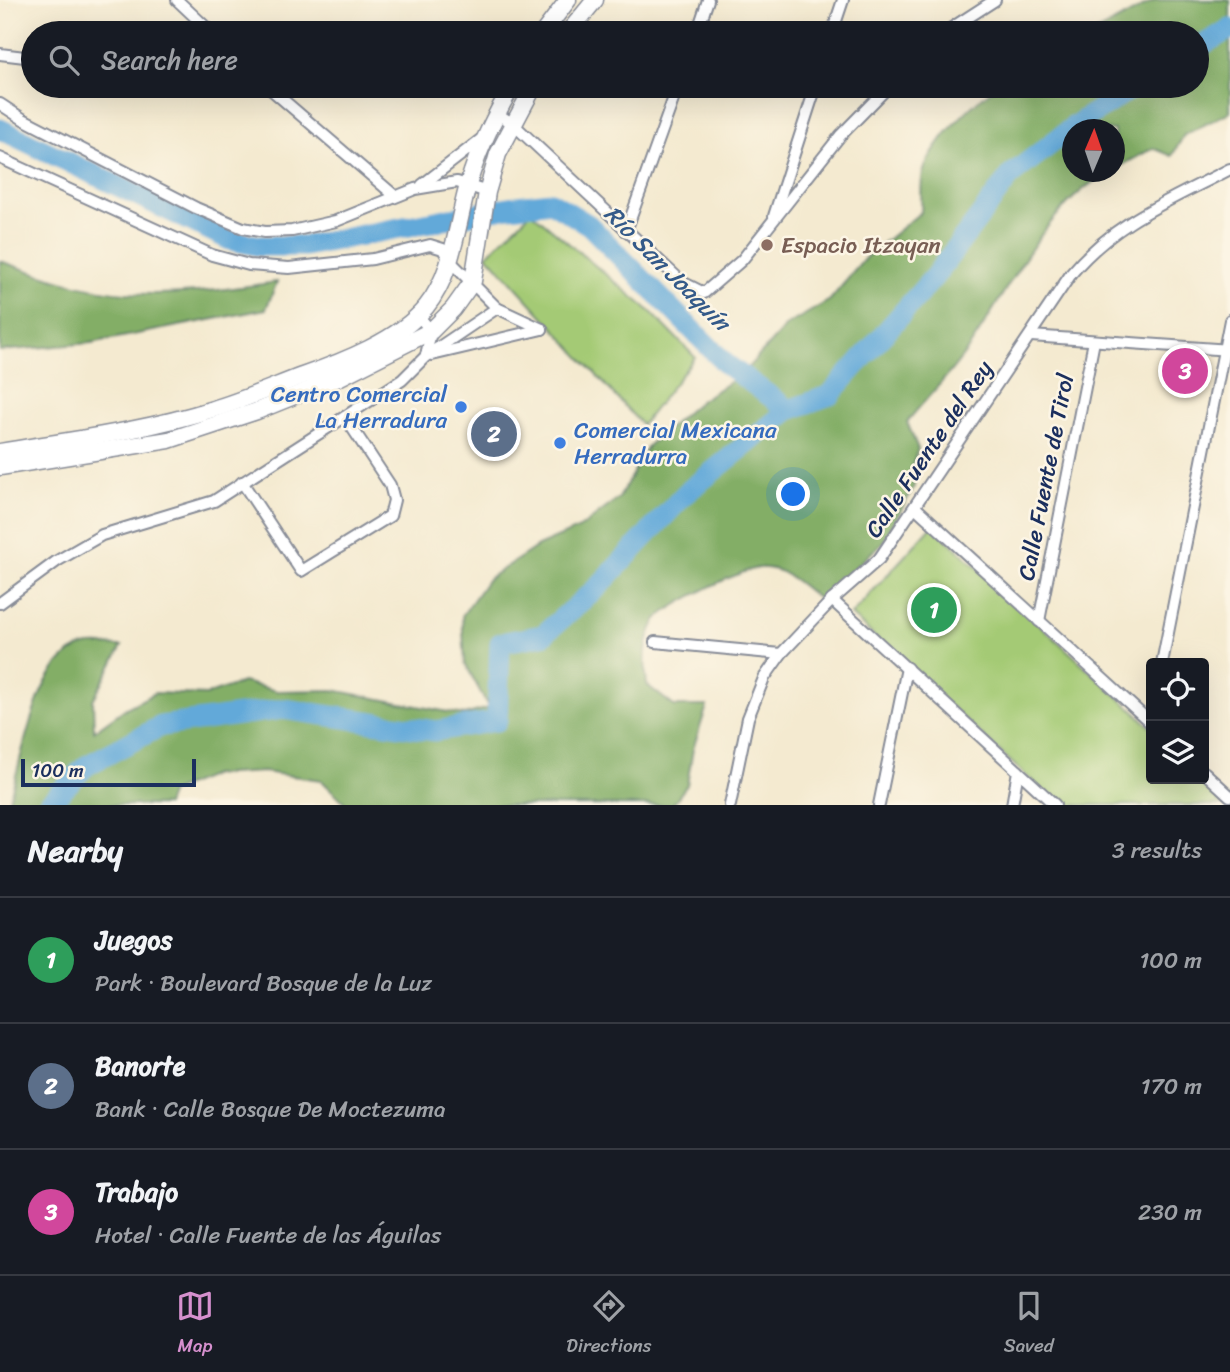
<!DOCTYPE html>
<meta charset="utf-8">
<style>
:root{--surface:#171b24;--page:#242831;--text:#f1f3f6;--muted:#9ea1a6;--line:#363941;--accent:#d690ce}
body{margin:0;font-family:Sriracha,sans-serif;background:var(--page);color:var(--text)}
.controls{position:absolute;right:21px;bottom:21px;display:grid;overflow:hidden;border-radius:7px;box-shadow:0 7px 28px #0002}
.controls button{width:63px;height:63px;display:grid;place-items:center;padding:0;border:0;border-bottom:2px solid var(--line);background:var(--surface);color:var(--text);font:35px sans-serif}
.compass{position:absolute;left:1062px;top:119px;width:63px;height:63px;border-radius:50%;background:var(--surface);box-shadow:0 7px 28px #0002;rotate:2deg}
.scale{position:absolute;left:21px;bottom:18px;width:175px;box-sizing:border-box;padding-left:7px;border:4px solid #1b2f5e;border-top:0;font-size:19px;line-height:24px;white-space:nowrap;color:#1b2f5e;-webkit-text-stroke:5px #fcf5e5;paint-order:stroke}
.you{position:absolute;left:794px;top:495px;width:24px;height:24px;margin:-18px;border:5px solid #fff;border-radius:50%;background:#1a73e8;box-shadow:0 0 0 10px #1a73e833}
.badge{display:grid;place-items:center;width:46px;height:46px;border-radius:50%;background:var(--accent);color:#fff;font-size:23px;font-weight:700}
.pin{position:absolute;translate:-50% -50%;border:4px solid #fff;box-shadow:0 2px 7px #0006}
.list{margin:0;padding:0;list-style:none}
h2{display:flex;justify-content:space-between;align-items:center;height:91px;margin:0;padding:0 28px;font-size:30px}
h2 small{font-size:23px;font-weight:400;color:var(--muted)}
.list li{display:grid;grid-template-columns:46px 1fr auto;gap:21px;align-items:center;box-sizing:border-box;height:126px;padding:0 28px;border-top:2px solid var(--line)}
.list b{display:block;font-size:26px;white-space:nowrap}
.list p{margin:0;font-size:23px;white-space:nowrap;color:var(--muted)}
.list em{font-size:23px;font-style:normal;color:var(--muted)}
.icon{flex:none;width:38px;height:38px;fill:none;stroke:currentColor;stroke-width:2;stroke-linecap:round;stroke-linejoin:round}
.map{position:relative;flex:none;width:1230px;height:805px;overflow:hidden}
.search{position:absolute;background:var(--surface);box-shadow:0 7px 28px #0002;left:21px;right:21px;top:21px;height:77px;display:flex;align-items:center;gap:18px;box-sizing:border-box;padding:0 24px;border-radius:38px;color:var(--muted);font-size:26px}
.sheet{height:469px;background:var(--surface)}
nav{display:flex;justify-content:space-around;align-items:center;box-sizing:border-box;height:98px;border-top:2px solid var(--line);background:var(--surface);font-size:19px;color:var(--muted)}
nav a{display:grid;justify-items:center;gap:4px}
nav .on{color:var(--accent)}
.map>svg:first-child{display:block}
.green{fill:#a4ca75;stroke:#607c6a;stroke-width:2}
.forest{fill:#83ae66;stroke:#4f6e62;stroke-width:2}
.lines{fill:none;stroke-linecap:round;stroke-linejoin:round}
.river{stroke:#62a9d9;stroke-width:21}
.minor-casing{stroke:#888c97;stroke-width:14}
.secondary-casing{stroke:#888c97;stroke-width:19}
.minor{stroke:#fff;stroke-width:10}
.secondary{stroke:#fff;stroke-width:16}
.education-dot{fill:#8d6e63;stroke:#fcf5e5;stroke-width:2.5}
.shop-dot{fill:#3f7fe0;stroke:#fcf5e5;stroke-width:2.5}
.labels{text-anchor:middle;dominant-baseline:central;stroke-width:5;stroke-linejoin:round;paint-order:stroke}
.education-label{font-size:23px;fill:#785e54;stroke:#fcf5e5;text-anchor:start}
.shop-label{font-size:23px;fill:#366cbe;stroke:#fcf5e5;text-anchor:end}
.street-label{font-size:23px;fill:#1b2f5e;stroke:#fcf5e5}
.water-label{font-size:24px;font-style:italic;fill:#345a89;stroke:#fcf5e5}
</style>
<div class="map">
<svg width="1230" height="805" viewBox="0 0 1230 805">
<rect width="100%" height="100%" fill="#fcf5e5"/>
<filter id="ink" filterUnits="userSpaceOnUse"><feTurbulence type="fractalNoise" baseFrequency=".0143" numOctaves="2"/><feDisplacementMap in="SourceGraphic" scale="14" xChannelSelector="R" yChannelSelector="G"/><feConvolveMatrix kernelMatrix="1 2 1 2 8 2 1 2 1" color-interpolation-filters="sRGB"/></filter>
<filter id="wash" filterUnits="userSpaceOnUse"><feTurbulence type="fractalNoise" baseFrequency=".00686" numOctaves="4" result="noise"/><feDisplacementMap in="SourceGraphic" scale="28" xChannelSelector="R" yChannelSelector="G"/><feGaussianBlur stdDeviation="1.57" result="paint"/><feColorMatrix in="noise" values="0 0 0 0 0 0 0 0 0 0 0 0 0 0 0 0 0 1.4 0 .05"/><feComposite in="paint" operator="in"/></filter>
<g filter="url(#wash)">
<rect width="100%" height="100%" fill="#f4ead0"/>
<g class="green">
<path d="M531 212 652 313 695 357 642 425 487 255Z"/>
<path d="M932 526 1151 727V779H1204L1230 799V805H1058L851 615Z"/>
</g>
<g class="forest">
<path d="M1155 0H1230V112L1184 135 1172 156 1153 148 1115 169 1114 130H1072V172H1109C1045 206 1012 285 972 343 954 371 928 396 907 422L918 449 911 469 914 487 883 542 820 600C802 586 784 566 759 568 742 569 662 608 655 622 644 643 644 662 647 685L674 706H707L693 749 687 785 672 805H347L321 780 263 772 213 775 171 792 166 805H7C24 761 32 662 84 646 95 643 111 646 122 646L93 700 94 731 126 708 155 693 206 695 243 682 277 691 333 690 464 715 489 708 465 663 462 616 488 579 538 546 580 528 619 498 648 446 700 401 742 374 787 325 830 300 866 257 921 212C922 200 920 184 923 173 931 144 973 101 998 86H1197V33H1095Z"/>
<path d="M0 261C40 275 83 290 126 293 176 297 227 289 277 282L266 309 91 343 0 351Z"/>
</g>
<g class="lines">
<g class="river">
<path d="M1197 48 1230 29"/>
<path d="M0 129 230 240 260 246H305L509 207 551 202 589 225 726 364 789 410"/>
<path d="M47 805 86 766 161 726 283 709 435 731 497 721 500 643 543 635 598 587 686 493 789 410 830 395 934 277 1011 175 1074 126 1135 86"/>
</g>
</g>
</g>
<g filter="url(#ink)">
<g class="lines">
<defs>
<g id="minor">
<path d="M177 0 212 33"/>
<path d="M697 33 708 0"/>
<path d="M832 33 843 0"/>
<path d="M944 33 995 0"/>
<path d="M0 54 33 58"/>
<path d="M267 86 395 196"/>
<path d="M0 104 23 119 196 208 243 228 265 232 292 231 336 221 415 189 457 182 487 192"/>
<path d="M496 113 512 123 682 282 704 293 742 260 840 136 889 86"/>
<path d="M0 158 212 255 249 265 289 268 373 259 430 245 443 249 449 260 497 308 542 329"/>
<path d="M422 185 484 137"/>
<path d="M774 216 816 86"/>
<path d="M626 231 678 86"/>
<path d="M417 314 431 331 426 356"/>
<path d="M1031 336 1230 350"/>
<path d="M432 355 542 329"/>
<path d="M242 482 301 571 390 516 394 500 390 485 345 417"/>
<path d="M915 507 1151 723"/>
<path d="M832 600 1055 805"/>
<path d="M0 603 57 561 102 535 214 501 402 380 426 356 497 308"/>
<path d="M1039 621 1094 341"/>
<path d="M655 642 781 654"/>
<path d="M1162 663 1230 320"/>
<path d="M1204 772 1230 796"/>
<path d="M730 805 748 718 764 678 781 654 832 600 879 559 1071 274C1115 221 1171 200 1230 169"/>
<path d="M879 805 907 668"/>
<path d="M1012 805 1018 771"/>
</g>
<g id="secondary">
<path d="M543 33 568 0"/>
<path d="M568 33 595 0"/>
<path d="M0 452C71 440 144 431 213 409 243 400 273 387 302 376 342 362 399 340 426 307 456 270 457 215 472 172 482 141 496 114 512 86"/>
<path d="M0 467 169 440 257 411 336 379 431 331 453 309 473 281 487 192 498 154 534 86"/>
</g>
</defs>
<use href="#minor" class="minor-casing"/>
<use href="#secondary" class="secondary-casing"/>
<use href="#minor" class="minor"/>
<use href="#secondary" class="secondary"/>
</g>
</g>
<circle class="education-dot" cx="767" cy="245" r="7"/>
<g class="shop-dot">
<circle cx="461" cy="407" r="7"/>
<circle cx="560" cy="443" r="7"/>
</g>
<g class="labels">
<g class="education-label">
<text x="781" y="245">Espacio Itzayan</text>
</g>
<g class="shop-label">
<text x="447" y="394">Centro Comercial<tspan x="447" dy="26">La Herradura</tspan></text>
<text x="574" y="430" text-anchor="start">Comercial Mexicana<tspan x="574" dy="26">Herradurra</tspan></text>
</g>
<g class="street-label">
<text transform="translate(929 449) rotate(-56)">Calle Fuente del Rey</text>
<text transform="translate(1046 477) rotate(-79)">Calle Fuente de Tirol</text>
</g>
<g class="water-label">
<text transform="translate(667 268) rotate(45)">Río San Joaquín</text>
</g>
</g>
</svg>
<div class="controls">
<button><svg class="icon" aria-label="locate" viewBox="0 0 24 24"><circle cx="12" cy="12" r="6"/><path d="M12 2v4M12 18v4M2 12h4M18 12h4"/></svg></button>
<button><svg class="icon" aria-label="layers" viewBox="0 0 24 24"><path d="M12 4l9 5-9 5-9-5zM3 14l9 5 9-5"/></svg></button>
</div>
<svg class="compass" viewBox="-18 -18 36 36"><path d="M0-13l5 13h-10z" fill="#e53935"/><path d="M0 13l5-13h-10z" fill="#9ea1a6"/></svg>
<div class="scale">100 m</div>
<div class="you"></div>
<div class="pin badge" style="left:934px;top:610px;background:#2e9e5b">1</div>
<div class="pin badge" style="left:494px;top:434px;background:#5c6f8a">2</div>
<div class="pin badge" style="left:1185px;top:371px;background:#d1479c">3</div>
<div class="search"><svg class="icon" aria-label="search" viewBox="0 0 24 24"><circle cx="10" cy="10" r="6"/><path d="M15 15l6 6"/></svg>Search here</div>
</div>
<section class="sheet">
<h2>Nearby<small>3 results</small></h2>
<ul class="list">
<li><span class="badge" style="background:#2e9e5b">1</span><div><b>Juegos</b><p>Park · Boulevard Bosque de la Luz</p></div><em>100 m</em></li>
<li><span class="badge" style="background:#5c6f8a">2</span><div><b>Banorte</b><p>Bank · Calle Bosque De Moctezuma</p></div><em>170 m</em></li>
<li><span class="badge" style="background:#d1479c">3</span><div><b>Trabajo</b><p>Hotel · Calle Fuente de las Águilas</p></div><em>230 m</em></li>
</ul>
</section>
<nav>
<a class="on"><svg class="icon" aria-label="map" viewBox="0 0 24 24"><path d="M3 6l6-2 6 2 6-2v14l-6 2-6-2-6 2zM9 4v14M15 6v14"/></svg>Map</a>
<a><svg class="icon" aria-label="directions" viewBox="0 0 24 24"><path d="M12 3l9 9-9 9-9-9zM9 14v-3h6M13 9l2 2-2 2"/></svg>Directions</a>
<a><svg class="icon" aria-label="saved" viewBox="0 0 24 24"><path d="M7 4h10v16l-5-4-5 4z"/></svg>Saved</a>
</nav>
